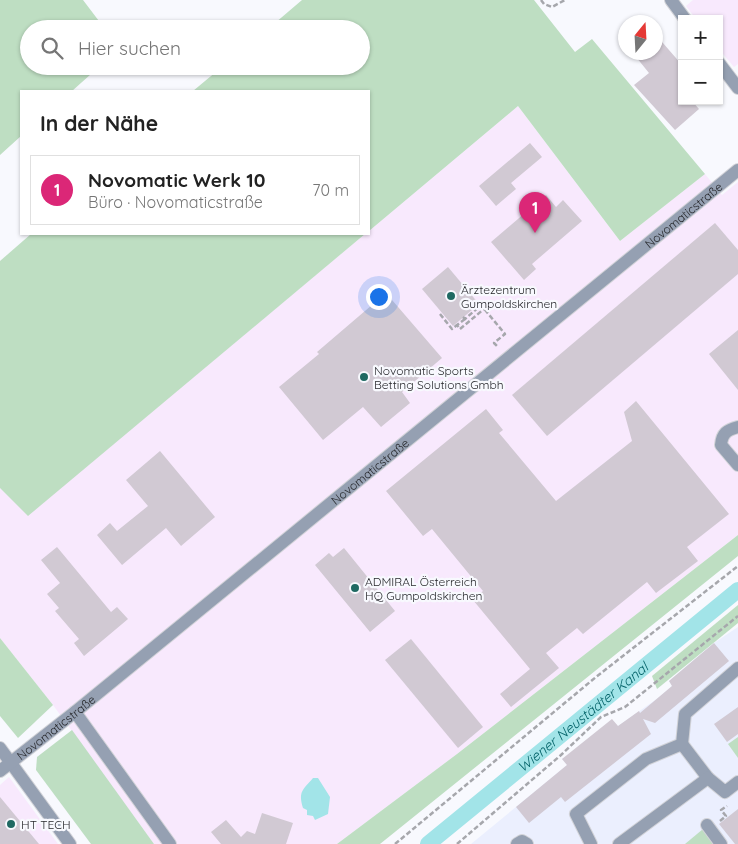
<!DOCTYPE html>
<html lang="de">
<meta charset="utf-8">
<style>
:root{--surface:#fff;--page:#f6f6f6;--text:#222;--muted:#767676;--line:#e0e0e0;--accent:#db2777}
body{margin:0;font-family:Quicksand,sans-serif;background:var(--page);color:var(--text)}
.controls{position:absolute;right:15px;top:15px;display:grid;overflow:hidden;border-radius:0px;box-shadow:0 1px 4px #0004}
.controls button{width:45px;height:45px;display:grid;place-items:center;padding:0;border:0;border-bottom:1px solid var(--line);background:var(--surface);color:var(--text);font:25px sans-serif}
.compass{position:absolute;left:618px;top:15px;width:45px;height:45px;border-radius:50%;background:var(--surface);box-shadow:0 1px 4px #0004;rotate:18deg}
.you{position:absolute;left:378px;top:296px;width:18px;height:18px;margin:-12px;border:4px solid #fff;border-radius:50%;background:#1a73e8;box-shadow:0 0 0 8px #1a73e833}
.badge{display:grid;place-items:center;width:32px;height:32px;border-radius:50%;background:var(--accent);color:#fff;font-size:16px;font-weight:700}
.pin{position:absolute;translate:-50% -41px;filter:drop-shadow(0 1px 2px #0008)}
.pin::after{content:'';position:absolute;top:26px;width:18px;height:15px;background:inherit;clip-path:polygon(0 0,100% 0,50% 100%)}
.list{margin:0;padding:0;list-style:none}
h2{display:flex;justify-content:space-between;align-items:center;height:65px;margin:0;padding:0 20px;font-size:21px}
h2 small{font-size:16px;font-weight:400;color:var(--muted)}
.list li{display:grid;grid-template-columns:32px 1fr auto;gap:15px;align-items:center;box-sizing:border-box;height:70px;margin:0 10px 10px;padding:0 10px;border:1px solid var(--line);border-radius:0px}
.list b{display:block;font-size:19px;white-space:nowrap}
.list p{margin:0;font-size:16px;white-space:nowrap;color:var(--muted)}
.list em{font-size:16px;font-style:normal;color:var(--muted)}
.icon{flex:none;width:28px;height:28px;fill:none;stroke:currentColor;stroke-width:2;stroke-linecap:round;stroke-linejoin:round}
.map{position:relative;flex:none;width:738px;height:844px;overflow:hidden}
.search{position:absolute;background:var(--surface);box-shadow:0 1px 4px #0004;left:20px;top:20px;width:350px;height:55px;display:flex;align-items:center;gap:12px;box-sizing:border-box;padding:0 18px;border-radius:28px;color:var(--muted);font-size:19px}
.panel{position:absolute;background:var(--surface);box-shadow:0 1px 4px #0004;left:20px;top:90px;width:350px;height:145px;border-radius:0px}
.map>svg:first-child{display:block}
.commercial{fill:#f8e9fd}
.built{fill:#ebeffe}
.green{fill:#bedec2}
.water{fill:#a2e4e8}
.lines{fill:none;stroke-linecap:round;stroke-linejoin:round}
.canal{stroke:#a2e4e8;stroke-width:16}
.building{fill:#d1c9d3}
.minor-casing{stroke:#d2d3d8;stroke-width:14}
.path{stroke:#a6a7ac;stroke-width:2.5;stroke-dasharray:5 2.5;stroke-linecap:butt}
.minor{stroke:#95a0b2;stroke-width:12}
.poi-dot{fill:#1f6962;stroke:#f8f9fe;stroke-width:2}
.labels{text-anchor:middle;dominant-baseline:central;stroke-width:4.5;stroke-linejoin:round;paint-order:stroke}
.street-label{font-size:12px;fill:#27282c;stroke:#f8f9fe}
.poi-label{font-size:12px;fill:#27282c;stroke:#f8f9fe;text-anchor:start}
.water-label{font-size:14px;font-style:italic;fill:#036369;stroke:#f8f9fe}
</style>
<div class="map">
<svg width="738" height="844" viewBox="0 0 738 844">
<rect width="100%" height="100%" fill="#f8f9fe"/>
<g class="commercial">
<path d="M693 0H738V64L734 67 719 49V19H696L686 6Z"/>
<path d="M518 106 620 241 705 174 722 195 738 182V535L457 754 337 844H154L53 705 0 638V488L28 515 365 234H369V231Z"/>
<path d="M9 777 58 844H0V785Z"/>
</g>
<path class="built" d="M738 627V844H471L567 765 562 759 618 726 658 698 672 686 669 681 714 643Z"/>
<g class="green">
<path d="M0 0H83L105 29H29V66H100L72 91H21V136L0 155Z"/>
<path d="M302 0H534L575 52 592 39 705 174 620 241 518 106 369 231V91H193L223 66H361V29H268Z"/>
<path d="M31 234H365L28 516 0 488V261Z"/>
<path d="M738 535V556L380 844H337L457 754Z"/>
<path d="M738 605V623L657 689 652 676Z"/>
<path d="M0 638 53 705 18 738 0 716Z"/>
<path d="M72 730 154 844H91L36 770 37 757Z"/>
<path d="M738 737V758L728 744Z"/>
<path d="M703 829 713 844H685Z"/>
</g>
<path class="water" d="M313 778H318L330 797 328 814 315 820 313 816 307 815V810L303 808C298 791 303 790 313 778Z"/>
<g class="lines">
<path class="canal" id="s1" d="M428 844 738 590"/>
</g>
<g class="building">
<path d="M656 35 682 65V101H692L699 109 675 130 634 85 649 73 632 52H656Z"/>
<path d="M530 143 542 157 511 183 516 189 496 206 479 186Z"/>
<path d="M546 195 556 207 563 200 582 221 532 264 536 269 524 280 491 242Z"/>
<path d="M715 223 738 250V274L547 436 512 395Z"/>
<path d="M448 267 479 304 453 326 422 289Z"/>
<path d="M386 293 442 358 402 392 410 403 381 427 363 407 323 440 279 387 319 354 317 352Z"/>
<path d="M738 330V390L709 354Z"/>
<path d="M636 401 729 514 687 547 698 561 656 593 647 582 583 634 577 628 546 653 559 668 511 707 500 694 530 669 473 600 483 591 432 529 423 536 386 491 486 409 503 430 499 433 556 501 632 441 624 412Z"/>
<path d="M160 451 215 517 181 546 166 528 122 565 97 535 110 523 117 531 148 506 126 480Z"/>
<path d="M57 547 111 612 117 607 128 619 84 656 74 643 79 639 55 611 59 608 47 594 60 583 41 560Z"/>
<path d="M344 548 395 611 370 632 315 565 329 553 333 557Z"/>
<path d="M411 639 483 727 458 748 385 660Z"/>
<path d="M714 643 729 661 655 723 643 719 651 734 565 802 561 797 529 823 516 807 567 765 562 759 612 719 618 726 639 711 640 713 672 686 669 681Z"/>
<path d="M738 707V734L727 742 714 724Z"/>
<path d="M0 797 39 844H0Z"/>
<path d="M738 809V844H735L719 824Z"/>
<path d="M262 813 293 823 286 844H221L211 832 226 820 241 837 247 831 255 834Z"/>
</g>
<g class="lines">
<defs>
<g id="minor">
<path d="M671 0 685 19"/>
<path d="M719 63 738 88"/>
<path d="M738 427C727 430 722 433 721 445L738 465"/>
<path d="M75 712 170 844"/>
<path d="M682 744 708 778"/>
<path d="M0 748 70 844"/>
<path id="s2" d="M0 771 75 712 738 170"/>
<path d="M707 825 721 844"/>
<path d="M517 844 522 841 527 844"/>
<path d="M591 844 576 814 646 759 682 744 685 714 738 668"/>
<path d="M619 844 708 778 725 792 738 782"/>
</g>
</defs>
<use href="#minor" class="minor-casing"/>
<g class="path">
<path d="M541 0 544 4 552 7 565 0"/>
<path d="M440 314 452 329 457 325"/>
<path d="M463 317 465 319 481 305 505 334 494 343 498 347"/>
<path d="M465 319 457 325 460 329 484 309"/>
<path d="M720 821 726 816 721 810 727 806"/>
<path d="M395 844 596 677 738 566"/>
<path d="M457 844 561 755 601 717 625 707 738 616"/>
</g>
<use href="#minor" class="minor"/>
</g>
<g class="poi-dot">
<circle cx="451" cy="296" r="5"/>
<circle cx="364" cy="377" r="5"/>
<circle cx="355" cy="588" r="5"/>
<circle cx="11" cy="824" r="5"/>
</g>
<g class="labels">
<g class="street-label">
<text stroke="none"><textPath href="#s2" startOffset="881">Novomaticstraße</textPath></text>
<text stroke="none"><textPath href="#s2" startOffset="476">Novomaticstraße</textPath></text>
<text stroke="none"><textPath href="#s2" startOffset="71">Novomaticstraße</textPath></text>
</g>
<g class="poi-label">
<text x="461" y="289">Ärztezentrum<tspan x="461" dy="14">Gumpoldskirchen</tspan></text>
<text x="374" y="370">Novomatic Sports<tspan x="374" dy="14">Betting Solutions Gmbh</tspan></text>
<text x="365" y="581">ADMIRAL Österreich<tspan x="365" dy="14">HQ Gumpoldskirchen</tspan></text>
<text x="21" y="824">HT TECH</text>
</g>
<g class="water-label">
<text stroke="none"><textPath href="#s1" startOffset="200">Wiener Neustädter Kanal</textPath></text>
</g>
</g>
</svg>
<div class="controls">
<button>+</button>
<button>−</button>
</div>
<svg class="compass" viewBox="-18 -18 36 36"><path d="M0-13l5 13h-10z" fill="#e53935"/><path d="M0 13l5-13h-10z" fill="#767676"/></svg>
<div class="you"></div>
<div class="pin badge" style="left:535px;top:233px">1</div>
<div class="search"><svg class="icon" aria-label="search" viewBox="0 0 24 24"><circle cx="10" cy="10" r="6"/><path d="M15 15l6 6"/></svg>Hier suchen</div>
<section class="panel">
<h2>In der Nähe<small></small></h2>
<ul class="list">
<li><span class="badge">1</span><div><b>Novomatic Werk 10</b><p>Büro · Novomaticstraße</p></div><em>70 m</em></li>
</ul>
</section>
</div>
